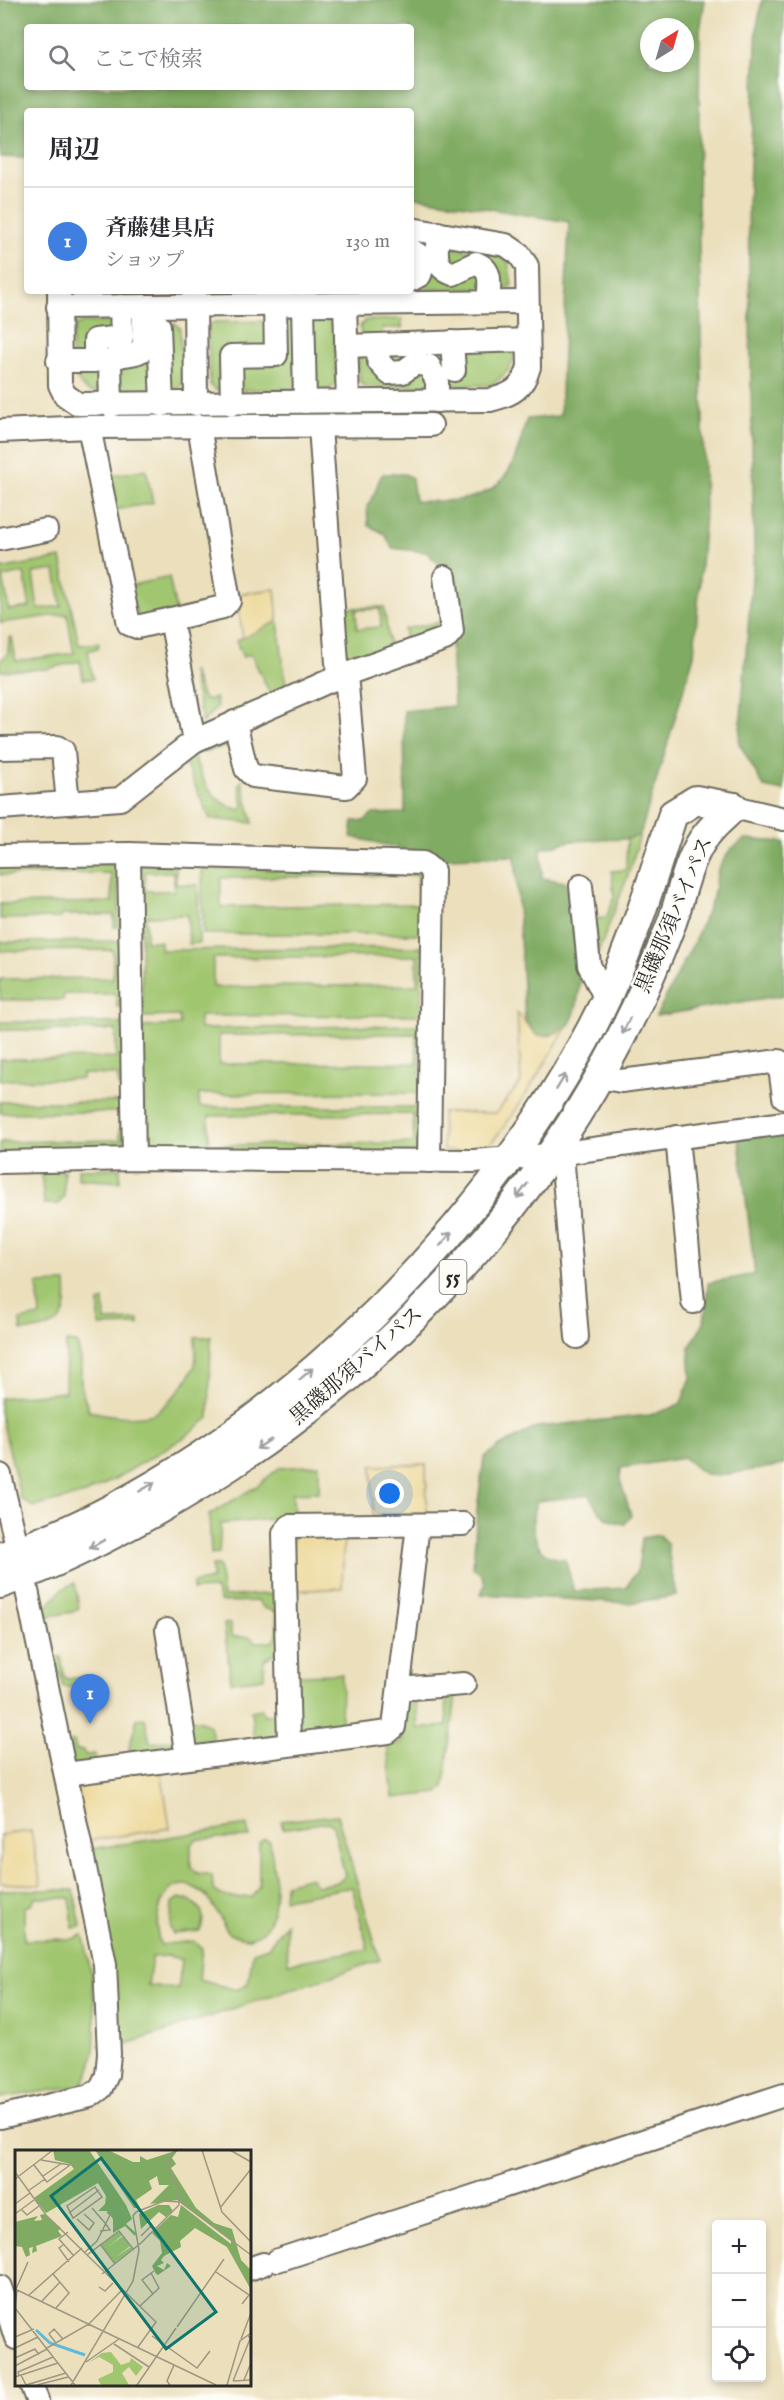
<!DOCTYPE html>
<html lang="ja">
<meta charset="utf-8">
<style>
:root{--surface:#fff;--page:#f2f2f3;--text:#2b2b33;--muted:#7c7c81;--line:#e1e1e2;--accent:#c8321e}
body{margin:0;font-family:"IM FELL English","Noto Serif JP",serif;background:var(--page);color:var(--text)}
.controls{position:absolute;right:18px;bottom:18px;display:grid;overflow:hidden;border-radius:6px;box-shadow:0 3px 9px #0003}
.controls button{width:54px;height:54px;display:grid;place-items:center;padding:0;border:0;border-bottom:2px solid var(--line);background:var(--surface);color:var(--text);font:30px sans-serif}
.compass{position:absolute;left:640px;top:18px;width:54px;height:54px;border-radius:50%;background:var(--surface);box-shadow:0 3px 9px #0003;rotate:37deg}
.you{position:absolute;left:390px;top:1494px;width:21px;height:21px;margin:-15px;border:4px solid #fff;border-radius:50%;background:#1a73e8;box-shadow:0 0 0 9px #1a73e833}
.badge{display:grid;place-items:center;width:39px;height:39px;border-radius:50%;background:var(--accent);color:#fff;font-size:20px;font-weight:700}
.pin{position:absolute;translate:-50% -50px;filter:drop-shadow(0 2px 3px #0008)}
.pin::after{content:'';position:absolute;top:32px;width:21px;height:18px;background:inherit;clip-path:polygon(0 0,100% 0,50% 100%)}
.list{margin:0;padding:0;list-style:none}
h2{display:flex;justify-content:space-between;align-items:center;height:78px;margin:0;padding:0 24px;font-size:26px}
h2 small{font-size:20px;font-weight:400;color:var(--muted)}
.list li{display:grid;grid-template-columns:39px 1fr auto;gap:18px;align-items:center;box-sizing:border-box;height:108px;padding:0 24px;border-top:2px solid var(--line)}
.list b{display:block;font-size:22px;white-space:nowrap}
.list p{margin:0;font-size:20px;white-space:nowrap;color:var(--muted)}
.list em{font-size:20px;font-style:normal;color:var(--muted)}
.icon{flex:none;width:33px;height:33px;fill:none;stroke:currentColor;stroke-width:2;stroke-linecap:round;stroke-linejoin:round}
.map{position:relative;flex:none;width:784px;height:2400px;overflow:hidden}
.search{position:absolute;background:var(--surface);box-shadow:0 3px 9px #0003;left:24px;top:24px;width:390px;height:66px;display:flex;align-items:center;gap:15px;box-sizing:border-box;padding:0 21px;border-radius:6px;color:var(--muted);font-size:22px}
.panel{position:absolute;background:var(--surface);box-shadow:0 3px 9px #0003;left:24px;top:108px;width:390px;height:186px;border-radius:6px}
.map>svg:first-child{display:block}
.green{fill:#a1c670;stroke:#66784e;stroke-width:1.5;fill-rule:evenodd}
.forest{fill:#80ab62;stroke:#566b46;stroke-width:1.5;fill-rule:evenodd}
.sand{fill:#eeda9e;stroke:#8c8264;stroke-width:1.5}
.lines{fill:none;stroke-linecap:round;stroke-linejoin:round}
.minor-casing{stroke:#6e6a5e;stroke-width:26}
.major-casing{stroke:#6e6a5e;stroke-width:32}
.minor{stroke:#fff;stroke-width:22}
.major{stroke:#fff;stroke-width:28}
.oneway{stroke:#a0a0a0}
.labels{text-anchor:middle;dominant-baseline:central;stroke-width:5;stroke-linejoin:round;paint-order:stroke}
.shield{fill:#fdfcf7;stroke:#6a6a68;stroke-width:1.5}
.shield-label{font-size:20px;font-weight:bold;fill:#2b2b2b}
.street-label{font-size:21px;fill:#2b2b2b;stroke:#fdfcf7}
.inset-river{fill:none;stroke:#5fb9dd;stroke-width:3}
.inset-road{fill:none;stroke:#9e9782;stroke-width:1.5}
.view{fill:#0f766e;fill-opacity:0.15;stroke:#0f766e;stroke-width:3}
.inset-edge{fill:none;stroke:#2b2b2b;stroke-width:3}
</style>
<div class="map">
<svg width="784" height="2400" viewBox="0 0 784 2400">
<rect width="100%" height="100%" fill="#fdfcf7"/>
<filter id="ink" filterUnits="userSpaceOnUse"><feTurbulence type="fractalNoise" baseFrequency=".0167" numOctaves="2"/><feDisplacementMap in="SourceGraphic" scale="12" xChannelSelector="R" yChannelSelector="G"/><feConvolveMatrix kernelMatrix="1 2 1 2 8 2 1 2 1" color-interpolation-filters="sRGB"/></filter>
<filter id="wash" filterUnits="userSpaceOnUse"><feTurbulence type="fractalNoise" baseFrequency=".008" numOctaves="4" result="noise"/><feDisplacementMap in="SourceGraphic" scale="24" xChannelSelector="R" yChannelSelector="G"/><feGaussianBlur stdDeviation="1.35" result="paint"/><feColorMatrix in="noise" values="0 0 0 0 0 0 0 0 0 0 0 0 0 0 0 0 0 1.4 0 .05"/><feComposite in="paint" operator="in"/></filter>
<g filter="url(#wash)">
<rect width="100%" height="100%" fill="#ebdfbc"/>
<g class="green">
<path d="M411 240 499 256 508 261 512 285 505 289H411Z"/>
<path d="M402 319V328H382L383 338 361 335 360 326 366 320Z"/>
<path d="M328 320 335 326 336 384 330 389 216 390 210 385 208 326 214 322Z"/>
<path d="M86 322 175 323 180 328 183 384 179 388 90 392C69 382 69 346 75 326Z"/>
<path d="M508 348 515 353C512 369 504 377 490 385L367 387 360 383 358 356Z"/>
<path d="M146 469 153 503 115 510 109 476Z"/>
<path d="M61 558 79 645 99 643 98 648 88 651 93 679H83L80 661 47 669 0 671V661L8 653 9 638 12 637 16 661 74 653 67 614 0 623V569ZM55 570 61 606 38 609 33 573ZM24 573 30 607 9 610 3 577Z"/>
<path d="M169 577 176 611 139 620 128 586Z"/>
<path d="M384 607 390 651 354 665 346 661 342 608ZM380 609 381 627 357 629 356 610Z"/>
<path d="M278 621 287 694 271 696 251 654 243 657 236 641Z"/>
<path d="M446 621 447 632 407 646 404 629Z"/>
<path d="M192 671 204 700 215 698 217 707 202 723Z"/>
<path d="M227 733 229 746 193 754C202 780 211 803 240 810L243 805 239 784 242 781 253 823 210 819 183 759Z"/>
<path d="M640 835 630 870 597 956 595 919 606 918 614 898 612 871 626 870 627 839Z"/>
<path d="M118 864 119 927H114V915H61V918L0 919V904L112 902 111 873 0 875V866Z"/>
<path d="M140 865H176V884L198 885 199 943 189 944 187 915 146 916V941H160V950L422 947 421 1015 199 1016 200 1029 421 1025 420 1093 199 1094V1106L204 1107H419V1148L413 1152 145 1154 143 1027 180 1025 179 1016 142 1017ZM145 872H174V891H145ZM417 956V985L213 987V958ZM416 1034 417 1063 219 1064V1035ZM413 1114 414 1143 209 1145V1116Z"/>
<path d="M202 869H424L422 934H203ZM418 875 419 904 221 907V878Z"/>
<path d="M120 941 121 1006 117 1007 116 994H64L63 1000H0V979L113 978V950L0 951V942Z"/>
<path d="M0 1022 122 1023V1086H118V1075L82 1074V1079L0 1080V1059L116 1058V1030H0Z"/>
<path d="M0 1102H123L124 1149 0 1155V1142L120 1140 119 1112 0 1113Z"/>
<path d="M120 1168V1182L78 1179V1169Z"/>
<path d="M64 1171V1197L59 1204H44L41 1172Z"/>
<path d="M66 1283C69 1324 59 1328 21 1331L20 1320 40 1316 37 1284Z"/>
<path d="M104 1300 105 1321 139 1320V1325L99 1326V1302Z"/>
<path d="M195 1337H211L209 1418 185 1437 117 1478 85 1494 33 1507 21 1499 0 1412V1398L65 1392 66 1342 77 1343 81 1359V1388L89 1411C108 1415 130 1419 149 1415 163 1413 190 1379 195 1365 197 1357 195 1346 195 1337Z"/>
<path d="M319 1465V1492L293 1493 294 1517 221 1524 219 1553 211 1554 209 1515 257 1486 279 1468Z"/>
<path d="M212 1566H219L223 1597 279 1593 280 1650 264 1660V1678L231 1682 224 1624 231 1623V1635L235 1637H250L255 1642H272L277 1636 276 1612 264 1608 258 1601 220 1602 215 1589 193 1590V1583L212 1579Z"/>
<path d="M75 1583 79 1608 73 1612 44 1617 43 1611 62 1589Z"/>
<path d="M61 1657 64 1676 67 1679 91 1676 95 1701 78 1703 75 1687H63L60 1673H54L52 1659Z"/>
<path d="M342 1674 341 1730 296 1733 297 1675Z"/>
<path d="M446 1696H456L444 1786 438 1793 393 1798 387 1744 402 1743 403 1711 416 1700 418 1729 447 1726Z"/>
<path d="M262 1709 264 1715 282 1714V1730L276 1737 254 1739 251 1711Z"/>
<path d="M145 1718 150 1743 175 1740 176 1750 131 1755 129 1747 137 1719Z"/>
<path d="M187 1718C210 1723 211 1722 214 1746L191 1748Z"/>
<path d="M74 1741 76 1750H83L85 1755 95 1754 96 1761 73 1765 68 1743Z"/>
<path d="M337 1815 380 1960 118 2047 85 1850 247 1825 249 1837 197 1839 191 1844V1867L197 1873 212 1875 213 1889C224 1900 236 1898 252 1897L259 1886V1843L264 1839 270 1841C274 1865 285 1934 248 1938 242 1938 235 1935 229 1934 220 1919 213 1898 197 1889 163 1870 150 1923 161 1945L193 1941 202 1948 199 1980 237 1990 248 1983 253 1952 268 1947 286 1923 288 1963 368 1949 352 1887 284 1899 285 1884 310 1877 316 1886 339 1882 345 1876 333 1826 328 1822 283 1829 281 1821ZM169 1956 182 1960 178 1989 148 1985 152 1957Z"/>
<path d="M0 1890H74L81 1927 73 1928 70 1898H35L31 1904 24 1908V1940L73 1939 83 1935C92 1965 107 2067 79 2086L0 2098Z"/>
<path d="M180 1898C198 1902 208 1913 200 1931L173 1934 170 1928 172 1903Z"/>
</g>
<g class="forest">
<path d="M0 0H705L700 31 698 197 705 514 694 655 640 835 627 839 571 841 541 849 542 878 565 882C568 892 573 903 576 913 581 937 585 1009 567 1027 559 1035 547 1036 537 1036L525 1020 515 856 442 858 351 837 353 821H364L373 814 405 813 404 711 454 706 448 572 426 552 392 548 385 534 368 525 367 506C378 493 375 483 383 474H405L412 478 415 501C447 502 489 503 508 472 518 457 521 436 527 419L560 416 569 222 411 196V111H27V158L0 157ZM27 27H411V87H27ZM649 27H685V63H649Z"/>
<path d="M762 0H784V791L764 787 739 743 754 551 748 205 757 26Z"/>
<path d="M745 839 784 842V995L656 1016 694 942 713 897 718 869 730 850Z"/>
<path d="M784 1127V1465L715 1476 703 1473 684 1458 621 1468 620 1480 631 1515 625 1524C606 1521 597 1513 590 1495L537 1501C530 1516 532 1544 546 1554 551 1558 559 1558 565 1559L574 1591 626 1588 638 1569 642 1538 659 1535 667 1543 676 1596 629 1603 481 1594 485 1583 481 1574 473 1568 477 1509 484 1458 500 1446 537 1427 650 1415 680 1405 691 1378 689 1348 704 1323 708 1283 755 1274 738 1133Z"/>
</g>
<g class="sand">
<path d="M275 589 278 621 243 638 236 594Z"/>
<path d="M517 1013 537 1036H550L567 1027C554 1047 498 1147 480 1151 469 1153 454 1151 443 1150L442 1112 496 1113 521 1082Z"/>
<path d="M426 1464 427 1514 373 1516 372 1466Z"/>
<path d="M297 1534H344L342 1588 292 1591V1539Z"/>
<path d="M161 1769 170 1828 87 1841 77 1788 85 1779Z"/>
<path d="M31 1831 41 1885 0 1883V1835Z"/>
</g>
</g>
<g filter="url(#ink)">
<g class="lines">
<defs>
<g id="minor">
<path d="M438 233C437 251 432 267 453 274L476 263C494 270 489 286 488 302"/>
<path d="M411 250 420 256 423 265 420 275 411 280"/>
<path d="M59 291 60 385 65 395 78 404 490 400C511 395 523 389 529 367L527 266 519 254 506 245 411 229"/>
<path d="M195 292 196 404"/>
<path d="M303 304 305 402"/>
<path d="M345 304 348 402"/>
<path d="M58 307 527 302"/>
<path d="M159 326 162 405"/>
<path d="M452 342 454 370"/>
<path d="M377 345 379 362 389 373 403 372 415 363 429 366 437 381V401"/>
<path d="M346 346 528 340"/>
<path d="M58 361H95V340L122 337 121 306"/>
<path d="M232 404 231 356 276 355 275 305"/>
<path d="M111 406 110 363C117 351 133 358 144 349V306"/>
<path d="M89 427 129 624 137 627 223 607 229 601 199 426"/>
<path d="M320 427 338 677"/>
<path d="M0 431 89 427 431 425"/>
<path d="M0 539 46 530"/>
<path d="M171 619 194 741"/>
<path d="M235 722 246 769 253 776 346 787 355 778 346 674"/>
<path d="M0 748 57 747 63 751 68 803"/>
<path d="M734 807 784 819"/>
<path d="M0 808 120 799 194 741 338 677 445 639 452 631 445 577"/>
<path d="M129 854 134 1159"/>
<path d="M0 856 129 854 423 863 433 871 429 1161"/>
<path d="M581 886 589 965 606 999"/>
<path d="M598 1077 621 1081 779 1061 784 1097"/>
<path d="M677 1137 693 1302"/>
<path d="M562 1153 577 1337"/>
<path d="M0 1162 134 1159 474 1161 549 1155 784 1123"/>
<path d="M0 1475 24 1576 105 1964 109 2054 107 2075 101 2088 90 2096 0 2117"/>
<path d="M167 1630 187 1757"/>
<path d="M399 1689 464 1684"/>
<path d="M289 1743 284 1533 290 1526 463 1524"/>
<path d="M66 1774 388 1732 394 1727 418 1525"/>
<path d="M278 2260 784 2095"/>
<path d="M249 2269 263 2264"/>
<path d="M0 2287 16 2338"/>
<path d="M31 2384 37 2400"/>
</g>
<g id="major">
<path d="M0 1557C236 1476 465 1259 584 1042 624 971 649 891 673 814L696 800 734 807"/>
<path d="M0 1584C55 1565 105 1539 156 1511 351 1401 516 1239 620 1039 640 1001 657 961 672 922 682 894 688 857 707 834 715 824 725 816 734 807"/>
</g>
</defs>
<use href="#minor" class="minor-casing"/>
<use href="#major" class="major-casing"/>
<use href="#minor" class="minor"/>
<use href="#major" class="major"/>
</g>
<defs><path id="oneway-shaft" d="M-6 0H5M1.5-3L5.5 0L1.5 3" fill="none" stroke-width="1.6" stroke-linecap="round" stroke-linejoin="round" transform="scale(1.5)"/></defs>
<g class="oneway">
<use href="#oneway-shaft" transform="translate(626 1026) rotate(115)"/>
<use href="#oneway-shaft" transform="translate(561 1082) rotate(-59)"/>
<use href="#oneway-shaft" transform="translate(522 1191) rotate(127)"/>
<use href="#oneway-shaft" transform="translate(446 1239) rotate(-49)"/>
<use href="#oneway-shaft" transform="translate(306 1374) rotate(-41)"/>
<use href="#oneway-shaft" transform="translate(264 1444) rotate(147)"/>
<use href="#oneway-shaft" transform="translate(147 1487) rotate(-30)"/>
<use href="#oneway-shaft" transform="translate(97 1544) rotate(151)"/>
</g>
</g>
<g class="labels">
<rect class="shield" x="439.5" y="1260" width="27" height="34" rx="4.5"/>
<g class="shield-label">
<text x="453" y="1277">55</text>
</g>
<g class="street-label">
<text transform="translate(675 915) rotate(-67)">黒磯那須バイパス</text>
<text transform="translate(357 1366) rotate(-41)">黒磯那須バイパス</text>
</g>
</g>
<g transform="translate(15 2150)">
<rect width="236" height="236" fill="#ebdfbc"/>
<path d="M104 81 107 85 93 97 108 86 115 96 101 107 116 97 118 99 100 113 86 95ZM96 202 106 215 115 212 116 208 128 217 121 226 114 217 107 223 114 235H86L83 229 98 222V215L84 207 73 213 87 203Z" fill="#a1c670"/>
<path d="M38 0H74L111 55 117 69 111 74 121 83 120 86 110 76 98 83V69L92 61H83L90 54 91 46 83 33 31 63 19 48 59 19 55 14 40 10ZM80 0H93L118 12H125V6L132 10 163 0 157 8 161 14 156 18 181 58 199 73 217 79 226 110 235 119V138L212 97 180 78 165 91 166 97 149 106 146 110 149 113 142 116 149 120 152 113 156 116 143 125 141 124 137 116 147 103 145 91 137 83 156 65 163 67 166 55 216 94V91L163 50 135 54 154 35H144L142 26 134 31 137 39 121 50 125 58H119ZM143 55H154L158 61 151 67 144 62 126 79 124 64ZM29 64 46 78 43 81 47 86 21 96 22 101 17 103 18 97 14 98 15 105 11 107 7 97 0 96V72L23 66 19 71 27 70 25 65Z" fill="#80ab62"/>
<path class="inset-river" d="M21 180 35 193 70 205"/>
<path class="inset-road" d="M187 0 207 62 236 92M215 0 236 12M19 15 32 32 55 15 26 10M0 22 31 65 141 172 123 197M28 26 47 13M0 29 38 0M80 37 87 47 58 68 52 56ZM13 41 30 29M0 54 15 43M77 58 90 73M205 58 236 19M7 60 12 65 24 56M121 62 149 51 165 52 236 105M54 63 84 40M0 64 19 50M62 69 74 80 79 73 69 64M85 81 95 80 90 73M53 82 44 89 59 106M126 86 136 76 140 80M85 94 100 114M48 95 44 98 54 112M70 102 82 91 95 65 92 62M72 105 104 81 119 100M201 122 234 145 227 154M38 124 54 143 41 158M87 124 126 93 164 55 162 35 151 11 160 0M84 137 90 141 98 133M0 139 201 235M1 139 13 112M138 144 127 130 139 121M14 145 67 98M27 151 45 132M125 156 144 138 136 123M0 158 60 235M0 158 2 140M162 177 209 109M137 186 182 218 195 201M0 187 19 179M226 189 236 163M41 193 34 184 39 179 48 189M99 194 134 217M0 198 23 187M32 198 74 174 107 140M0 208 20 199 24 205M71 212 104 189M0 216 32 199M6 225 11 235 51 223M4 226 3 222 38 207M0 227 43 213M229 230 236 213M218 231 235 189 233 185M218 231 236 230M22 235 53 227M56 235 118 131 124 100 118 66 121 62M122 235 161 178M155 235 152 231 159 215M212 235 225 191 236 183"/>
<path class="view" d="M86 8 201 162 151 199 36 46Z"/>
<rect width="236" height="236" class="inset-edge"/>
</g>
</svg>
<div class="controls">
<button>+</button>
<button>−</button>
<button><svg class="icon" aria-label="locate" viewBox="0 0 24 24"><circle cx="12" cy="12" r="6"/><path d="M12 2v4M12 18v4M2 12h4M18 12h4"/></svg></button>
</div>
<svg class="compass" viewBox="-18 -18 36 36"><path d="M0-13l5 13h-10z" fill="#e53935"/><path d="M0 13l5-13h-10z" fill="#7c7c81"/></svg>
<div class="you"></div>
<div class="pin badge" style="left:90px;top:1724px;background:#3f7fe0">1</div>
<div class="search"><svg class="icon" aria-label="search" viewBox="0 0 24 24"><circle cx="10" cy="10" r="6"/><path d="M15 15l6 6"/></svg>ここで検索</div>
<section class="panel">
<h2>周辺<small></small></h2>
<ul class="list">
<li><span class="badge" style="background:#3f7fe0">1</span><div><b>斉藤建具店</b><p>ショップ</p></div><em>130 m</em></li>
</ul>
</section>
</div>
